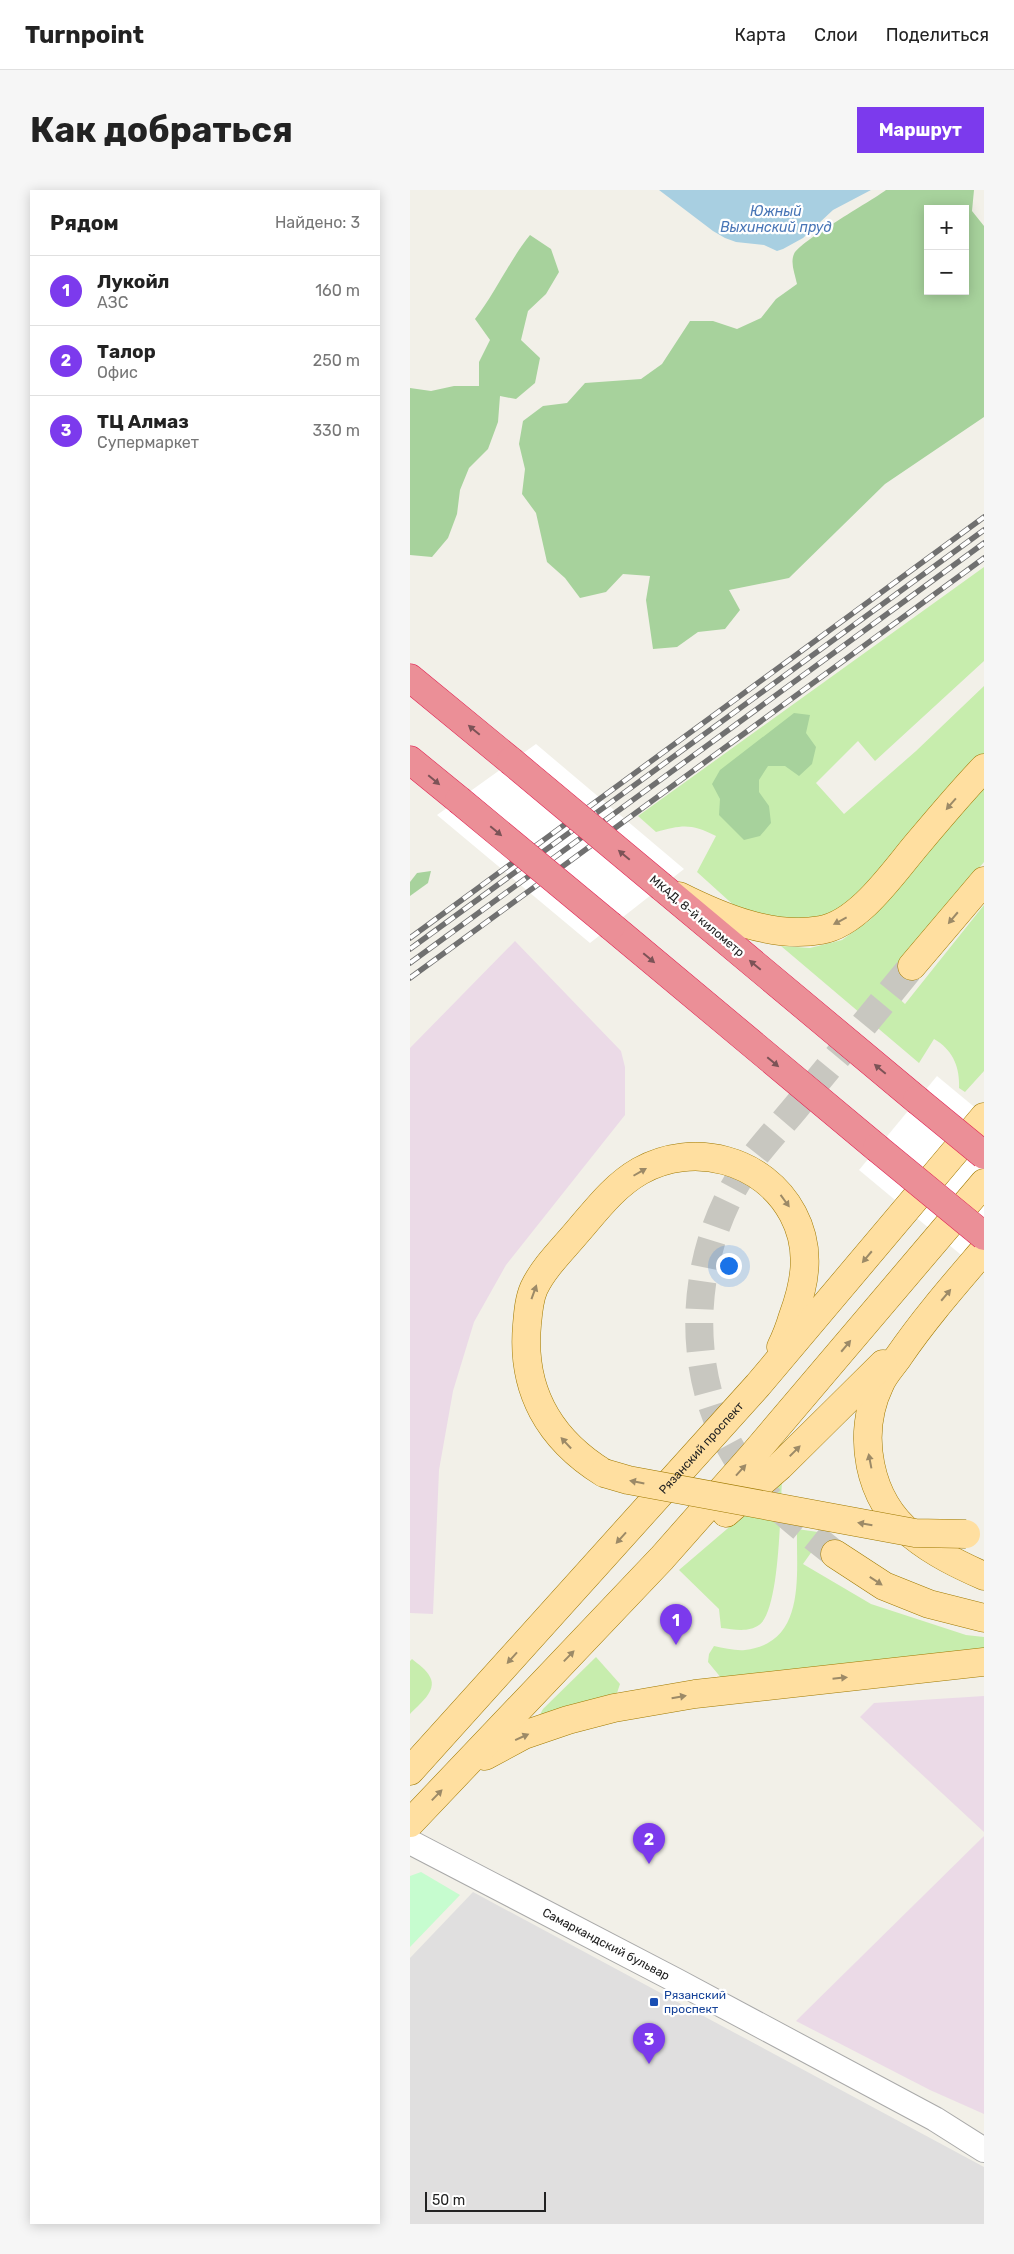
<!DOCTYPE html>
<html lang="ru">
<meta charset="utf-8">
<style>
:root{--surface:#fff;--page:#f6f6f6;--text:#222;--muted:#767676;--line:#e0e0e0;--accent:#7c3aed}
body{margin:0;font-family:Rubik,sans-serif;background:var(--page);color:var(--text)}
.controls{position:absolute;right:15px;top:15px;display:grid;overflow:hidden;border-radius:0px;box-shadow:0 2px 12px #0003}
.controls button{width:45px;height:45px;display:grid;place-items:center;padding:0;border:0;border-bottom:1px solid var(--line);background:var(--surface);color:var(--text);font:25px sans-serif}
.scale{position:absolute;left:15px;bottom:12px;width:121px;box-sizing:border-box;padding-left:5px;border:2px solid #222;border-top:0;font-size:14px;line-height:18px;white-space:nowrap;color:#222;-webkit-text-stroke:4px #fff;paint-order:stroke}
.you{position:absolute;left:318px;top:1075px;width:18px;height:18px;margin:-12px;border:4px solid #fff;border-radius:50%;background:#1a73e8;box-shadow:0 0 0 8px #1a73e833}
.badge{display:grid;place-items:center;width:32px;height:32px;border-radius:50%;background:var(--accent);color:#fff;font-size:16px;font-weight:700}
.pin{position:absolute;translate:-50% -41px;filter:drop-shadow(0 1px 2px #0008)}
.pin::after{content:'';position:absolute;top:26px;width:18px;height:15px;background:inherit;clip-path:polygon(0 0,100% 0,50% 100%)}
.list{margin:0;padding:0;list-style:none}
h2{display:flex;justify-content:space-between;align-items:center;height:65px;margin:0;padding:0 20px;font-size:21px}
h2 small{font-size:16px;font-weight:400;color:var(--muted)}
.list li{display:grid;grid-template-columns:32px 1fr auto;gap:15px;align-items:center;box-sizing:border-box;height:70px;padding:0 20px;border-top:1px solid var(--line)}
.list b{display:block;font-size:19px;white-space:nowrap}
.list p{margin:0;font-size:16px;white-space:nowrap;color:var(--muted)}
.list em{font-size:16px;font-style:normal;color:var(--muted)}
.map{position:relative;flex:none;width:574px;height:2034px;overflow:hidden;border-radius:0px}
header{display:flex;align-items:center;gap:30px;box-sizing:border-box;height:70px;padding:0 25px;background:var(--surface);border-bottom:1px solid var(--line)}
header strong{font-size:24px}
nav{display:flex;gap:28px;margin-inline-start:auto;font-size:18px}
.intro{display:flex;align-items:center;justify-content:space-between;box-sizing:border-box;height:120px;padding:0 30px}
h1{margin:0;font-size:35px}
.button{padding:12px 22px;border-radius:0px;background:var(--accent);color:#fff;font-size:18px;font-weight:700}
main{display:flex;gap:30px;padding:0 30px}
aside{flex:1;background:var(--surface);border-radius:0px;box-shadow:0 2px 12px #0003}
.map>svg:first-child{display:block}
.residential{fill:#e0dfdf}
.industrial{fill:#ebdae7}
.grass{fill:#c7edad}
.forest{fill:#a7d29c;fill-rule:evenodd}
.park{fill:#c6fccf}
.water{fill:#a8cfe1}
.pier{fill:#fff}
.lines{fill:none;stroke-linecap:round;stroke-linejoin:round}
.major-tunnel{stroke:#c8c7c0;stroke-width:28;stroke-dasharray:28 14;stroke-linecap:butt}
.minor-casing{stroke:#a9a9a9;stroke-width:26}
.major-casing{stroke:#9f7900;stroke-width:29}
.highway-casing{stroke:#e22454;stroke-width:29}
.minor{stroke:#fff;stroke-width:24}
.major{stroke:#ffdfa0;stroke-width:28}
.highway{stroke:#eb8f97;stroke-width:28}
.rail-casing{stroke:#707070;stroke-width:5.5}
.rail{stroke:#fff;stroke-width:4;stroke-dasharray:11;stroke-linecap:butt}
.major-bridge-casing{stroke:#9f7900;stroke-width:29;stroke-linecap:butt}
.highway-bridge-casing{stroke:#e22454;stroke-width:29;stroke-linecap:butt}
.major-bridge{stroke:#ffdfa0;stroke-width:28}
.highway-bridge{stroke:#eb8f97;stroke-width:28}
.oneway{fill:#7c5357}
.oneway2{fill:#9c8a67}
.transit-dot{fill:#1a4fb4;stroke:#fff;stroke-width:2}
.labels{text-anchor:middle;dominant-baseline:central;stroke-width:4.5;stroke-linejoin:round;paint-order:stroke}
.street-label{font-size:12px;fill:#222;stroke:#fff}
.transit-label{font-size:12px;fill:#164399;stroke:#fff;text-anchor:start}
.water-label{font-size:14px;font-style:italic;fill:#4976b6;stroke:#fff}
</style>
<header>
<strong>Turnpoint</strong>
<nav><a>Карта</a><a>Слои</a><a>Поделиться</a></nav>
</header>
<div class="intro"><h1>Как добраться</h1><a class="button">Маршрут</a></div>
<main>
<aside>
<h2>Рядом<small>Найдено: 3</small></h2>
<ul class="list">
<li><span class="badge">1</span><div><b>Лукойл</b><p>АЗС</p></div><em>160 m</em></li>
<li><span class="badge">2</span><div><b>Талор</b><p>Офис</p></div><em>250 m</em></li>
<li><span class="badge">3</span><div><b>ТЦ Алмаз</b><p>Супермаркет</p></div><em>330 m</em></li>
</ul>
</aside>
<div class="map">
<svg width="574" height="2034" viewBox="0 0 574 2034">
<rect width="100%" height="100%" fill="#f2f0e8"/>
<path class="residential" d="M63 1702 574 1977V2034H0V1768Z"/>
<g class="industrial">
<path d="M105 751 211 861 215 877V925L96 1075 64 1132 43 1201 29 1280 23 1424 0 1423V858Z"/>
<path d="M574 1506V1642L450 1527 464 1513Z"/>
<path d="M574 1646V1924L520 1900 386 1831Z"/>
</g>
<g class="grass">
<path d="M574 377V471L465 571 448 551 406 593 434 624 506 561 574 496V569L431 725 390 735 329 720 287 682 306 646C281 633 272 635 246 642L228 626Z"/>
<path d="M574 595V672L473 794 495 814 574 715V881L555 902 549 898C550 877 543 860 524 849L509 873 371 756 400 758 432 750 460 730Z"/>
<path d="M372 1292C370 1319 370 1421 349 1435 338 1443 323 1439 311 1438L309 1419 269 1380Z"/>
<path d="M387 1339 415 1343 393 1374 461 1414 556 1445 574 1447V1461L312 1489 298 1472 299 1464 304 1456C314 1458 326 1461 335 1460 397 1453 386 1384 387 1339Z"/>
<path d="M186 1467 210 1494 207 1503 199 1509 128 1528 133 1519Z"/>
<path d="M2 1469C8 1474 17 1480 20 1487 28 1501 8 1515 0 1524V1471Z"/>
</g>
<g class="forest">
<path d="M476 0H564L562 21 574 36V227L475 294 379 388 319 400 330 420 315 439 288 442 267 457 243 459 236 410 240 386 213 384 196 402 170 408 155 388 137 372 126 323 112 304 115 279 109 254 113 231 133 216 157 213 175 193 231 189 252 174 280 131H303L327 139 351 128 366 109 387 94C385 84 380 73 384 64 390 51 460 12 476 0ZM518 19H555V101H518Z"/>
<path d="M120 45 141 59 149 82 136 104 118 121 111 150 130 168 125 193 106 209 90 206 88 232 78 259 59 278 50 300 47 324 38 348 22 367 0 365V198L21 201 44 196H69V172L80 150 65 129C86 102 99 71 120 45Z"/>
<path d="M384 523 400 525 396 543 406 557 402 574 389 586 375 576H358L349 590V602L359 616 361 633 350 646 334 650 309 625 310 609 302 594 310 580Z"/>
<path d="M21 681 18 693 0 706V692L7 683Z"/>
</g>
<path class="park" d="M11 1682 50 1705 0 1757V1686Z"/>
<path class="water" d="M249 0H461L423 20 393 48 373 59 367 61 354 55 326 52 315 48 303 41Z"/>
<g class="pier">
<path d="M126 554 274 679 180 753 27 625Z"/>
<path d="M527 886 574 925V1084L449 980Z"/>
</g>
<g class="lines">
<path class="major-tunnel" d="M425 1364C400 1344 373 1324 351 1300 278 1220 272 1097 321 1003 337 971 364 944 387 916 425 869 464 823 502 776"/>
<defs>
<g id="minor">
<path id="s1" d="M0 1652 267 1791 525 1929 574 1960"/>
</g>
<g id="major">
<path d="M269 706C311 727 363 749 411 740 450 733 484 681 509 652 530 627 551 602 574 578"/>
<path d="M502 776 574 691"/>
<path d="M574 1060C545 1094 515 1128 489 1166 483 1175 474 1184 470 1194 446 1244 458 1310 502 1345 524 1363 549 1375 574 1386"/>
<path d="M194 1283C139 1249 111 1200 117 1135 118 1123 119 1109 124 1098 134 1077 153 1059 168 1041 187 1019 204 996 230 981 283 951 354 969 383 1024 401 1058 396 1091 383 1126 380 1136 376 1147 371 1157"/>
<path d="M316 1323 370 1276 473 1174"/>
<path d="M425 1364 474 1396 519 1414 574 1428"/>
<path d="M75 1566 114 1545 158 1530 204 1518 285 1504 574 1472"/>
<path id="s2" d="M0 1581 348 1195 574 927"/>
<path d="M0 1633 252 1368 343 1265 574 993"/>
</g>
<g id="highway">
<path d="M0 488 101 571"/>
<path d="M0 570 49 610"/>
<path d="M252 697 507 910"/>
<path d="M201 736 467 958"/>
</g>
</defs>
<use href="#minor" class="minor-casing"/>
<use href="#major" class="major-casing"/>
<use href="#highway" class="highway-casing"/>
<use href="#minor" class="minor"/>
<use href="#major" class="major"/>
<use href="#highway" class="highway"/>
<defs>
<g id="rail">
<path d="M0 748 574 327"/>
<path d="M0 759 574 340"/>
<path d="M0 773 574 353"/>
<path d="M0 788 574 368"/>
</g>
</defs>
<use href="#rail" class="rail-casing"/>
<use href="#rail" class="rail"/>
<defs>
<path id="major-bridge" d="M194 1283 218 1290 505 1343 556 1344"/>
<g id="highway-bridge">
<path d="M101 571 252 697"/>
<path d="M49 610 201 736"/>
<path d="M507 910 574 965"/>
<path d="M467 958 574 1046"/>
</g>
</defs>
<use href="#major-bridge" class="major-bridge-casing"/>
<use href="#highway-bridge" class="highway-bridge-casing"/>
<use href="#major-bridge" class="major-bridge"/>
<use href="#highway-bridge" class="highway-bridge"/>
</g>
<defs><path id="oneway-solid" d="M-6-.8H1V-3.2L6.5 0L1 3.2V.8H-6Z" transform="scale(1.25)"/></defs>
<g class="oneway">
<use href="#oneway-solid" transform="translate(64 540) rotate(-140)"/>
<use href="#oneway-solid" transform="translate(24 590) rotate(40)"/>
<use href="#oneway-solid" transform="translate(86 641) rotate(40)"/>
<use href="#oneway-solid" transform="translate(214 665) rotate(-140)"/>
<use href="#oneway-solid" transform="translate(239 768) rotate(40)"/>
<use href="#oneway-solid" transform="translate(345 775) rotate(-140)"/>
<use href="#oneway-solid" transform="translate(363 872) rotate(40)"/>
<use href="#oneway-solid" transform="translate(470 879) rotate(-140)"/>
</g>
<g class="oneway2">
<use href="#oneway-solid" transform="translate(541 614) rotate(131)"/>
<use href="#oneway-solid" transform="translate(543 728) rotate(130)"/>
<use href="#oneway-solid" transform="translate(430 731) rotate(152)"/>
<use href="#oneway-solid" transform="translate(230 982) rotate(-30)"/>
<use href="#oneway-solid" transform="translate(375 1011) rotate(54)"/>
<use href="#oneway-solid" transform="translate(457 1067) rotate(130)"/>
<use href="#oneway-solid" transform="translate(124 1102) rotate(-70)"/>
<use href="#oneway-solid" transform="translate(536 1105) rotate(-50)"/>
<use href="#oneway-solid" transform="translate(436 1156) rotate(-50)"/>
<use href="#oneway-solid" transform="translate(156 1253) rotate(-133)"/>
<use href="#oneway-solid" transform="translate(385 1261) rotate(-45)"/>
<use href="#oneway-solid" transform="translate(460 1271) rotate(-101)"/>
<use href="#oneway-solid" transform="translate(331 1280) rotate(-48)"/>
<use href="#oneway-solid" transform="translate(227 1292) rotate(-169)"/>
<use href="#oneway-solid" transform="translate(455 1334) rotate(-170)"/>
<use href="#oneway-solid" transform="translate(211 1348) rotate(132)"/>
<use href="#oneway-solid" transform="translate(466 1391) rotate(33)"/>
<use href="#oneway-solid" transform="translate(159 1466) rotate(-46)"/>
<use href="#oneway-solid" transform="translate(102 1468) rotate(132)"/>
<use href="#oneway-solid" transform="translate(430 1488) rotate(-6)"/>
<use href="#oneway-solid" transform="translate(269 1507) rotate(-10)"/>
<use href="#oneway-solid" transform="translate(112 1547) rotate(-24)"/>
<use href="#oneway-solid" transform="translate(27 1605) rotate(-46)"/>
</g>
<rect class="transit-dot" x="239" y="1807" width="10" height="10" rx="2.5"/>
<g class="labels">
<g class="street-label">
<text transform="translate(287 726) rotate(40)">МКАД, 8-й километр</text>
<text stroke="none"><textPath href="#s2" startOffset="435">Рязанский проспект</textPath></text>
<text stroke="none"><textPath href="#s1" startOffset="221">Самаркандский бульвар</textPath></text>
</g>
<g class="transit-label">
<text x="254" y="1805">Рязанский<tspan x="254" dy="14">проспект</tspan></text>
</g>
<g class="water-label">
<text x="366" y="21">Южный<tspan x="366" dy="16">Выхинский пруд</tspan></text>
</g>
</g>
</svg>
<div class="controls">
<button>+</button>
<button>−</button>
</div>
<div class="scale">50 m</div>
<div class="you"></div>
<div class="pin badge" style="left:266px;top:1455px">1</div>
<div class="pin badge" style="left:239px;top:1674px">2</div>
<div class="pin badge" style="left:239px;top:1874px">3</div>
</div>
</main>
